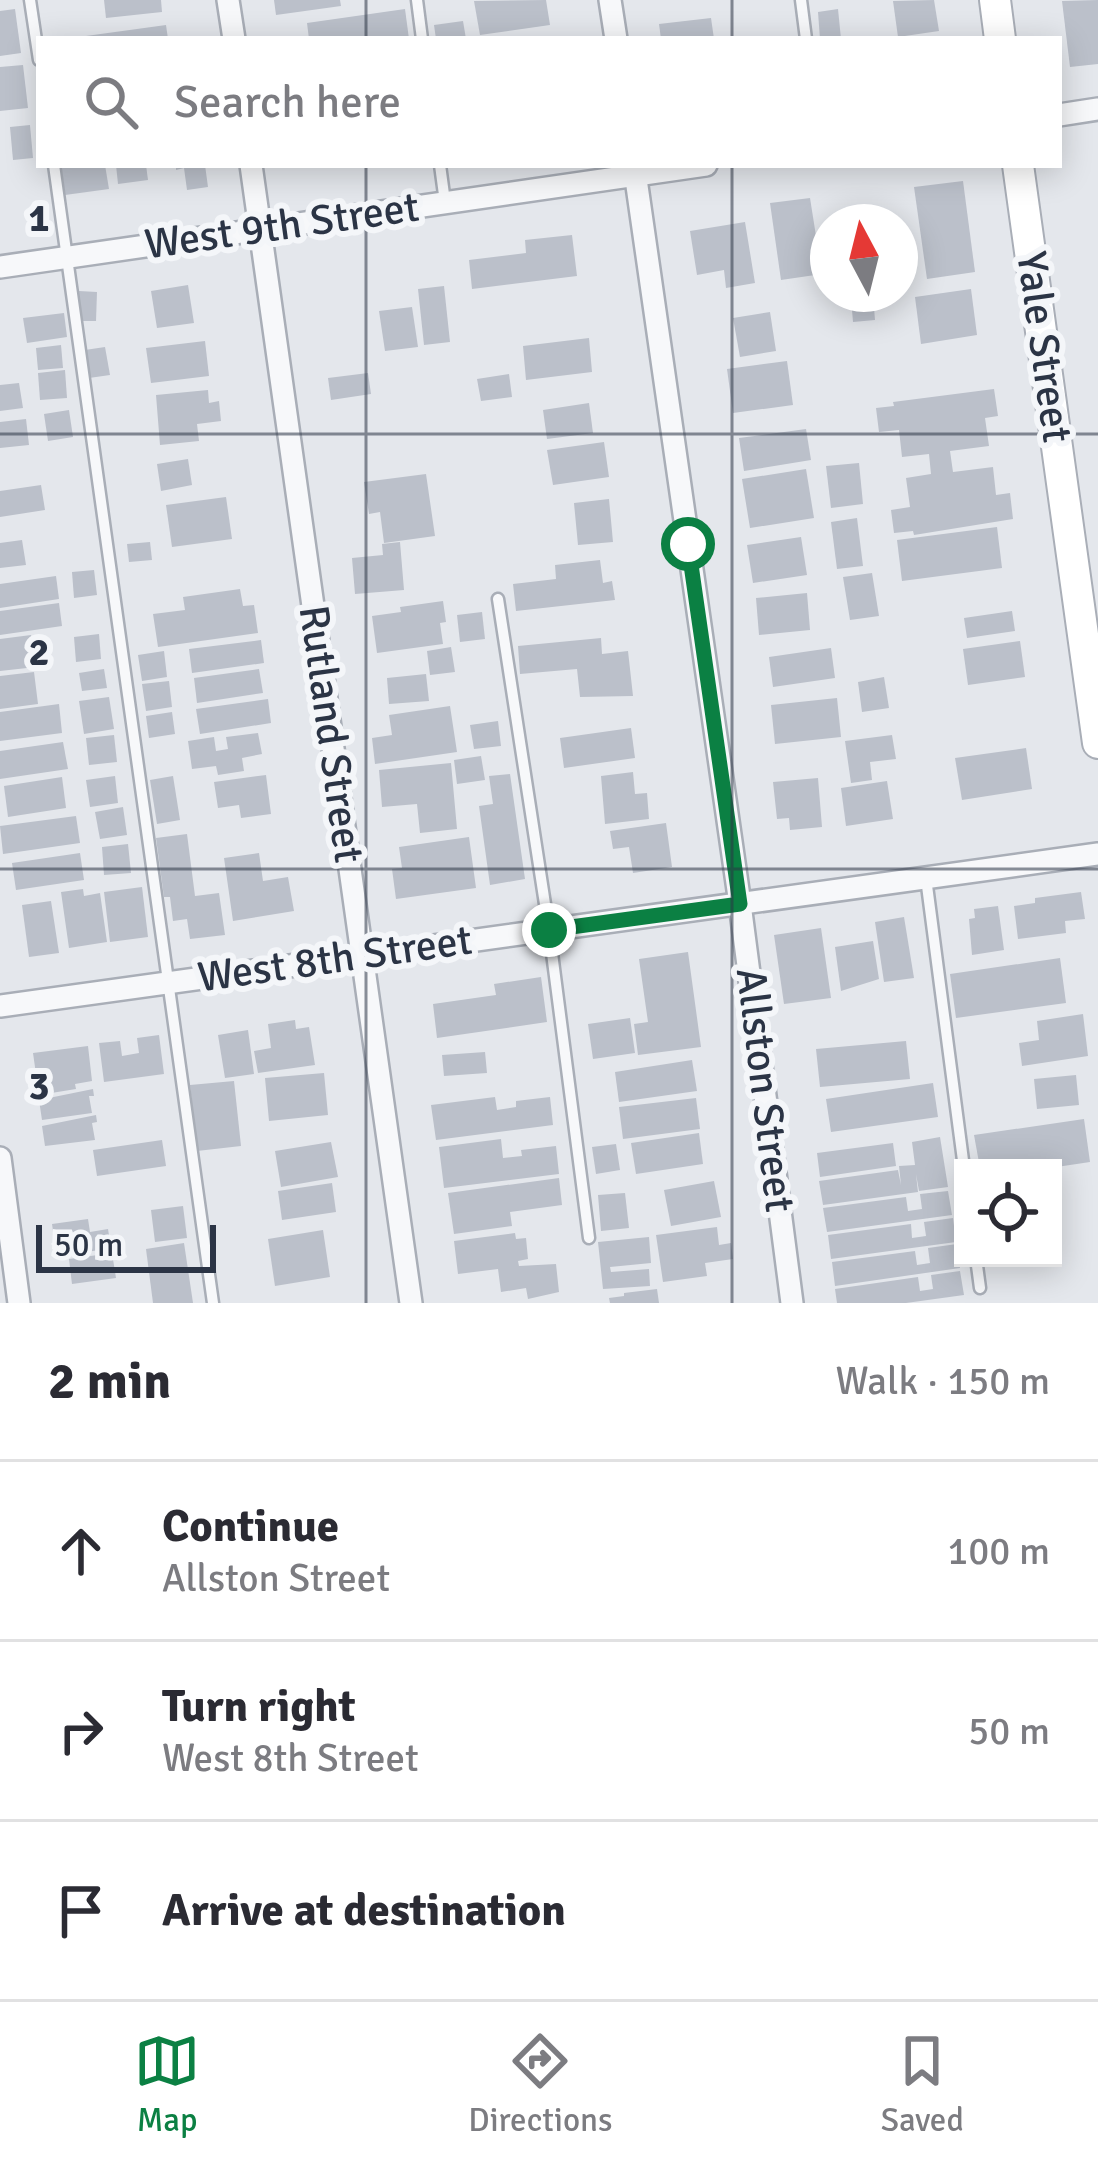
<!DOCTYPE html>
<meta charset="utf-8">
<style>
:root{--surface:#fff;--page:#f7f7f7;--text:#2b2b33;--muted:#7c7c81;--line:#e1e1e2;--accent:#0b8043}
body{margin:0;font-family:Signika,sans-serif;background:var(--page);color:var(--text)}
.controls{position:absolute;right:36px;bottom:36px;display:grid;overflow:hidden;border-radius:0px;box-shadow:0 6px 30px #0003}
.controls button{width:108px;height:108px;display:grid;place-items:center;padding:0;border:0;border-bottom:3px solid var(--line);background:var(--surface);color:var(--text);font:60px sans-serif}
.compass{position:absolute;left:810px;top:204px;width:108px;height:108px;border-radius:50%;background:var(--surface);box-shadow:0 6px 30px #0003;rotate:353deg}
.scale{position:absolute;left:36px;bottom:30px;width:180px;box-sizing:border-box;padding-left:12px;border:6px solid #2b3445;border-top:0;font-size:33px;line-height:42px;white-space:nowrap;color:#2b3445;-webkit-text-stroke:9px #f4f6f9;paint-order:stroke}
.stop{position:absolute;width:36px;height:36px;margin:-27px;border:9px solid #0b8043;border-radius:50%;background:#fff}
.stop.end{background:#0b8043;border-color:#fff;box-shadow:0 3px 12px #0008}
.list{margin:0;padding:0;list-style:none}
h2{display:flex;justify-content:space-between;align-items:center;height:156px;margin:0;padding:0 48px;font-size:51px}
h2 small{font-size:39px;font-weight:400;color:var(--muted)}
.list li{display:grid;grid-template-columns:78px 1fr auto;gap:36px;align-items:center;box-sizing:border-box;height:180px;padding:0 48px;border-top:3px solid var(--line)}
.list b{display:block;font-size:45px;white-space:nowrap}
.list p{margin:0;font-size:39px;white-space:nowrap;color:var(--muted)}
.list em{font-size:39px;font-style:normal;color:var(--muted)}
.icon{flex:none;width:66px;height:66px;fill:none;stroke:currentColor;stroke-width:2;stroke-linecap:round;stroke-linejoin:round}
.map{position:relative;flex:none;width:1098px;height:1303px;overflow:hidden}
.search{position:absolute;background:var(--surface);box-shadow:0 6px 30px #0003;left:36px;right:36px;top:36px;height:132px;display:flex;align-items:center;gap:30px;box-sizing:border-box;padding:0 42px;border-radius:0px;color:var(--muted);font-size:45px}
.sheet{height:696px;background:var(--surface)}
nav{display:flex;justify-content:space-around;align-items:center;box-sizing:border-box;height:168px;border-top:3px solid var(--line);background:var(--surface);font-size:33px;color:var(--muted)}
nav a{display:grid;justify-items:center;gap:6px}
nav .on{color:var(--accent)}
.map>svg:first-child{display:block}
.building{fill:#bbc0ca}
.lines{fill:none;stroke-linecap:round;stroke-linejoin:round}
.lane-casing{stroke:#a9aeb7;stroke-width:15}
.street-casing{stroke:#a9aeb7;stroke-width:26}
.secondary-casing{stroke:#a9aeb7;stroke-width:34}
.lane{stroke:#f7f8fa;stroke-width:10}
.street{stroke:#f7f8fa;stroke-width:21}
.secondary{stroke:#fff;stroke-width:30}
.route{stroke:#0b8043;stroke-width:15}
.grid{fill:none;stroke:#2b3445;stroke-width:3;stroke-opacity:0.55}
.labels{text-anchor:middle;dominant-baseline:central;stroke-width:12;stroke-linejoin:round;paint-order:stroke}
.street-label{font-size:42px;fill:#2b3445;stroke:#f4f6f9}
.grid-label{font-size:39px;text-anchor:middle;font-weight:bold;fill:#2b3445;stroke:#f4f6f9;stroke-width:12;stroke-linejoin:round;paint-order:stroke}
</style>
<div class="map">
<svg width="1098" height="1303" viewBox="0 0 1098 1303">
<rect width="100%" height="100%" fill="#e4e7ec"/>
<g class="building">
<path d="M104 0H161L162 12 106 18Z"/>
<path d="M274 0H340L341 6 276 15Z"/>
<path d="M546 0 550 25 480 35 474 1Z"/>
<path d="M934 0 939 31 898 37 893 1Z"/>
<path d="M1098 0V64L1070 67 1062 1Z"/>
<path d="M15 9 21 53 0 56V11Z"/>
<path d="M405 9 409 39H309L307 23Z"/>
<path d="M838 9 841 39H820L818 12Z"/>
<path d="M711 18 714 39H661L659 24Z"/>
<path d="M463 21 466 39H436L434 25Z"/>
<path d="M166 25 168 39H86V36Z"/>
<path d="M23 65 28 108 0 111V67Z"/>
<path d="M30 125 33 158 13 160 10 127Z"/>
<path d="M61 165H105L109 189 65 195Z"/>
<path d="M116 165H146L148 180 118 184Z"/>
<path d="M176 165H205L208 187 187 190 184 168 176 170Z"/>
<path d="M963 181 975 272 927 279 914 187Z"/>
<path d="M810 198 822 274 781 280 770 203Z"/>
<path d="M745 222 755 283 726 288 724 270 697 275 690 231Z"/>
<path d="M572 235 577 276 472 289 469 260 526 253 525 240Z"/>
<path d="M188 285 194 323 157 328 151 291Z"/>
<path d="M444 286 450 342 424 345 418 289Z"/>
<path d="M971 289 977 335 921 344 915 297Z"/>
<path d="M79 291 97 292 96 321H78Z"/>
<path d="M873 296 875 320 853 322 851 298Z"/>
<path d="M412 307 418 347 385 351 379 311Z"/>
<path d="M770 312 776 351 740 357 733 318Z"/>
<path d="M64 313 67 337 27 343 23 318Z"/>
<path d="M589 338 592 372 526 380 523 346Z"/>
<path d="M205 341 209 376 151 383 146 348Z"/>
<path d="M61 345 63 368 38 370 36 348Z"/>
<path d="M105 347 110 375 89 378 85 350Z"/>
<path d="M787 361 793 405 733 413 727 369Z"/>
<path d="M65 370 67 398 40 400 38 373Z"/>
<path d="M368 373 371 394 331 400 328 378Z"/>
<path d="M509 374 512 397 481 401 477 379Z"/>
<path d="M19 383 23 408 0 411V385Z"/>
<path d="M994 389 998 416 985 418 989 446 950 451 953 472 993 467 996 495 1010 493 1013 519 914 535 913 531 894 533 891 510 910 507 906 478 931 474 929 454 902 457 899 430 879 432 876 408 894 406 893 402Z"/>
<path d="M208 390 209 403 219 401 221 421 197 424 199 441 160 445 156 395Z"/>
<path d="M589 403 593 433 547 439 543 410Z"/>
<path d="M69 410 73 437 48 441 44 414Z"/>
<path d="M26 419 29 445 0 448V422Z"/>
<path d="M806 429 811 460 744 471 739 438Z"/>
<path d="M604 442 609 477 553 485 547 450Z"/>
<path d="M188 459 192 485 161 491 157 464Z"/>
<path d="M859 463 863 504 831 508 826 466Z"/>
<path d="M806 469 814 518 750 528 742 479Z"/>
<path d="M426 474 435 536 384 543 380 512 369 514 364 482Z"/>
<path d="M41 485 45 510 0 517V491Z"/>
<path d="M226 497 232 539 172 547 166 505Z"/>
<path d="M609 499 613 542 578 545 574 503Z"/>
<path d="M857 518 863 566 837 569 831 522Z"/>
<path d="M997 527 1002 568 902 581 897 540Z"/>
<path d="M801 537 807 575 753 583 747 545Z"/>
<path d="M22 540 26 565 0 568V543Z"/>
<path d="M150 542 152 560 129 562 127 544Z"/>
<path d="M400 542 404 590 355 594 352 558 383 555 382 544Z"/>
<path d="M600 560 603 583 612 581 615 600 516 611 513 584 556 579 555 565Z"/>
<path d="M94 570 97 595 74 598 72 572Z"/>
<path d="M872 573 879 616 850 620 843 577Z"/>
<path d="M56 576 59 599 0 608V584Z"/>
<path d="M240 589 243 606 254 605 258 633 158 647 153 614 185 610 183 597Z"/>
<path d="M807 593 810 630 759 635 756 598Z"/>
<path d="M443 601 446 622 440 623 443 644 377 653 372 616 401 612 400 607Z"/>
<path d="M59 603 62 626 0 635V611Z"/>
<path d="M1012 611 1015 631 967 638 964 618Z"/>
<path d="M482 612 485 639 460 642 457 615Z"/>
<path d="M99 634 101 659 76 662 74 637Z"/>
<path d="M31 635 36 667 0 671V639Z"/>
<path d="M601 638 602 654 628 651 633 696 580 697 577 669 520 674 518 646Z"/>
<path d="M261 640 264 663 192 673 189 649Z"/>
<path d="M1020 641 1025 677 968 685 963 649Z"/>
<path d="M451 647 455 672 430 675 427 651Z"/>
<path d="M831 648 835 678 773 687 769 657Z"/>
<path d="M164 651 167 677 142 681 138 655Z"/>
<path d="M104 669 107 688 82 691 79 673Z"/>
<path d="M259 669 263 693 197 703 194 678Z"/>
<path d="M34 672 38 704 0 709V676Z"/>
<path d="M426 674 429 701 389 704 387 678Z"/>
<path d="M884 677 889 708 862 712 858 682Z"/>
<path d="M169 681 172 707 146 711 142 684Z"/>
<path d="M109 697 114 729 84 734 79 701Z"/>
<path d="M837 698 841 737 775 744 771 705Z"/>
<path d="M268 699 271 723 200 734 196 709Z"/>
<path d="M59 704 62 733 0 741V712Z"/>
<path d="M450 706 457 752 375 764 372 738 392 735 389 715Z"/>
<path d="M172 712 175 734 149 738 146 716Z"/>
<path d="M498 721 501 746 474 749 470 725Z"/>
<path d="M631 728 635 758 564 768 560 738Z"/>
<path d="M258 733 262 754 242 758 244 771 218 775 216 766 192 769 188 741 214 737 216 751 228 749 226 737Z"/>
<path d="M114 735 117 762 89 765 86 738Z"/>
<path d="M892 735 896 759 870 762 872 780 851 783 845 741Z"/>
<path d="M63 742 68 769 0 779V751Z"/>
<path d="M1026 748 1032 789 962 800 955 758Z"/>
<path d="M481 756 485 780 457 784 454 760Z"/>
<path d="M451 763 457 829 420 833 417 804 382 807 379 770Z"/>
<path d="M633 772 635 794 647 793 649 819 605 824 601 776Z"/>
<path d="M510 774 525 879 490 885 479 806 493 804 489 776Z"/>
<path d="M266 775 271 814 241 818 239 805 218 808 214 782Z"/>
<path d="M115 776 118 803 90 807 86 780Z"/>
<path d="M173 776 180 820 157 824 150 780Z"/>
<path d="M62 777 66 808 8 817 4 786Z"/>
<path d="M818 778 822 827 790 830 789 818 777 819 773 782Z"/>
<path d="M887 781 893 819 846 826 841 788Z"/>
<path d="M123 807 127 835 100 839 95 812Z"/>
<path d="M76 816 80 843 3 854 0 826Z"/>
<path d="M666 823 672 867 633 873 629 847 613 849 610 831Z"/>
<path d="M187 834 195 896 219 893 225 935 190 939 187 919 173 921 170 897H164L156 838Z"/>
<path d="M469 837 476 888 396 899 392 869 402 868 399 847Z"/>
<path d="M128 844 131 873 104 875 102 847Z"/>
<path d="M80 853 84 880 16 890 12 863Z"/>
<path d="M259 853 263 881 288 877 294 911 233 921 224 858Z"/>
<path d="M142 887 148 937 110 942 104 892Z"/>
<path d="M83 889 84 896 100 893 107 942 69 948 61 892Z"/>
<path d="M1081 892 1085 919 1065 921 1066 933 1018 939 1014 906 1035 903V898Z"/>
<path d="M51 901 59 953 29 957 22 905Z"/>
<path d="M998 906 1004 950 972 955 969 919 975 918 974 909Z"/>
<path d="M904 917 914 978 884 982 875 922Z"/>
<path d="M821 928 831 998 784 1004 774 935Z"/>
<path d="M873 941 879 979 841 991 835 947Z"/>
<path d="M688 952 701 1047 638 1055 634 1024 648 1022 639 959Z"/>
<path d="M1060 958 1066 1003 956 1018 950 974Z"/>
<path d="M541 977 547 1022 437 1038 433 1004 496 995 494 984Z"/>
<path d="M1083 1014 1088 1056 1022 1066 1019 1043 1039 1040 1037 1021Z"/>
<path d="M630 1018 635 1053 593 1059 588 1024Z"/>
<path d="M295 1020 296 1029 309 1027 315 1065 258 1073 254 1051 271 1048 268 1024Z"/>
<path d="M248 1030 254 1074 225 1078 218 1035Z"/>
<path d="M159 1035 164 1074 104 1082 99 1043 120 1041 122 1056 139 1053 137 1038Z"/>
<path d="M906 1041 910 1079 820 1087 816 1049Z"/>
<path d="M88 1046 92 1081 75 1084 76 1089 39 1095 33 1053Z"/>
<path d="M485 1052 487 1073 444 1076 442 1055Z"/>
<path d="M692 1060 697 1091 619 1102 615 1072Z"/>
<path d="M324 1073 328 1115 269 1121 265 1078Z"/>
<path d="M1076 1075 1079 1105 1037 1109 1034 1079Z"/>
<path d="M234 1081 241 1146 197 1151 190 1085Z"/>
<path d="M933 1083 938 1117 831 1132 826 1099Z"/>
<path d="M93 1089 94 1096H89L92 1113 42 1120 39 1100Z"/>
<path d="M495 1097 497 1110 516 1107V1101L550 1097 553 1125 436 1140 431 1105Z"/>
<path d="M696 1098 700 1129 623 1139 619 1107Z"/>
<path d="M96 1115 97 1122 92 1123 95 1140 45 1146 42 1126Z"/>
<path d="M1084 1119 1090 1162 1050 1168H980L974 1135Z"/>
<path d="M699 1133 703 1164 636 1174 631 1143Z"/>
<path d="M940 1137 948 1187 919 1191 916 1174 918 1192 823 1205 819 1181 898 1170 901 1185 899 1166 915 1165 912 1142Z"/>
<path d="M501 1139 503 1158 522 1156 521 1150 556 1146 559 1174 444 1188 439 1147Z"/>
<path d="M162 1140 166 1166 97 1176 93 1150Z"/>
<path d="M331 1142 338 1177 281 1187 275 1151Z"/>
<path d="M893 1143 896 1166 820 1177 817 1153Z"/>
<path d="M616 1144 620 1170 596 1174 592 1147Z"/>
<path d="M559 1178 562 1205 510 1212 512 1226 454 1234 448 1193Z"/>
<path d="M714 1181 721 1217 671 1226 664 1190Z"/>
<path d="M332 1183 336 1212 282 1220 278 1191Z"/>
<path d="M948 1191 952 1215 827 1232 823 1208 906 1197 908 1211 922 1209 920 1194Z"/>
<path d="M625 1193 629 1228 601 1231 598 1195Z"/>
<path d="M183 1206 187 1238 155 1242 151 1210Z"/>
<path d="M953 1218 956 1242 831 1259 828 1235 911 1224 912 1238 926 1236 924 1222Z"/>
<path d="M88 1219 90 1232 108 1229 111 1248 57 1257 52 1224Z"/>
<path d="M717 1227 719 1245 731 1243 733 1259 705 1263 707 1276 663 1282 656 1235Z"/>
<path d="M323 1230 330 1277 275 1286 268 1239Z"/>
<path d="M515 1233 516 1239 526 1238 528 1259 518 1261 519 1266 556 1264 559 1292 528 1299 526 1288 501 1292 498 1269 458 1274 454 1241Z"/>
<path d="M649 1237 651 1263 610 1267 611 1272 649 1269 650 1286 603 1289 598 1242Z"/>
<path d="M184 1243 193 1303H153L146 1249Z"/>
<path d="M957 1244 960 1268 835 1286 832 1262 915 1251 917 1265 930 1263 928 1248Z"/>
<path d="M112 1253 116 1278 72 1284 69 1259Z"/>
<path d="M960 1271 964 1295 906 1303H837L835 1289 918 1277 920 1291 933 1289 931 1275Z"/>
<path d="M657 1289 659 1303H610L609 1298 624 1296V1293Z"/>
</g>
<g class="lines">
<defs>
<g id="lane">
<path d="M30 0 39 60"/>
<path d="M417 0 422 39"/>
<path d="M801 0 806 39"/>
<path d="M54 165 213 1303"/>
<path d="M440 165 445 202"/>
<path d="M498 599 549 930 589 1238"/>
<path d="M926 878 964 1168"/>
<path d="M976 1258 980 1288"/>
</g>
<g id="street">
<path d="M228 0 234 39"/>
<path d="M610 0 616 39"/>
<path d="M1059 115 1098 109"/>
<path d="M251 165 411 1303"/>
<path d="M634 165 740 904 792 1303"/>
<path d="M0 267 706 165"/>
<path d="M0 1006 1098 854"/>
<path d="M0 1158 19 1303"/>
</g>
<g id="secondary">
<path d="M995 0 1000 39"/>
<path d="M1018 165 1098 743"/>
</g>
</defs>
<use href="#lane" class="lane-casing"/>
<use href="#street" class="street-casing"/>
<use href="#secondary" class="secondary-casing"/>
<use href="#lane" class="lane"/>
<use href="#street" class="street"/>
<use href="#secondary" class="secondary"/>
</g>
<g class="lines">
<path class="route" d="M549 930 740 904 688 544"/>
</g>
<path class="grid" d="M366 0V39M732 0V39M366 165V1303M732 165V1303M0 434H1098M0 869H1098"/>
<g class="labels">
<g class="street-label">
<text transform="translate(282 226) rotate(-8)">West 9th Street</text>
<text transform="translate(1044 347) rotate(82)">Yale Street</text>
<text transform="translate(331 734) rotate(82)">Rutland Street</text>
<text transform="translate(335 959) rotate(-8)">West 8th Street</text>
<text transform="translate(765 1090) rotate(83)">Allston Street</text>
</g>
</g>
<g class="grid-label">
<text x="39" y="231">1</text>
<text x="39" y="665">2</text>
<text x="39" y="1099">3</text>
</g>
</svg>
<div class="controls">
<button><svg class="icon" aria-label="locate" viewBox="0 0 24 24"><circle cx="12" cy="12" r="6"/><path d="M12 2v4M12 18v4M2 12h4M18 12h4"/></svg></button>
</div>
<svg class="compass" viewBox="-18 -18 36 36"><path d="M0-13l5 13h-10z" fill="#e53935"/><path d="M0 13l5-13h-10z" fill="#7c7c81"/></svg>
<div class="scale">50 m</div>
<div class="stop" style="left:688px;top:544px"></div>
<div class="stop end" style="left:549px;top:930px"></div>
<div class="search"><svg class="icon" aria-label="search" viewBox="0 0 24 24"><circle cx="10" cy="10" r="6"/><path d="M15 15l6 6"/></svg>Search here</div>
</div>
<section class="sheet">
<h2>2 min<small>Walk · 150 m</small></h2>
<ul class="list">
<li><svg class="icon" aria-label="ahead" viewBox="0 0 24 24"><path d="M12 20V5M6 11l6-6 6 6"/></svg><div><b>Continue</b><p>Allston Street</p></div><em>100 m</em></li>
<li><svg class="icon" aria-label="right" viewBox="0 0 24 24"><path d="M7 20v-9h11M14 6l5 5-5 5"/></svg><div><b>Turn right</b><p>West 8th Street</p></div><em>50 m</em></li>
<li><svg class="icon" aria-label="arrive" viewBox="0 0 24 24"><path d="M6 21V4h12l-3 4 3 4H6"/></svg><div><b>Arrive at destination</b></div></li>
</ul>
</section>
<nav>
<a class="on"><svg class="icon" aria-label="map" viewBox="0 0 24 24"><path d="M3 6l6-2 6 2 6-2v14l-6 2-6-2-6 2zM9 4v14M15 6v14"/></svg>Map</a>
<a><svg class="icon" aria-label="directions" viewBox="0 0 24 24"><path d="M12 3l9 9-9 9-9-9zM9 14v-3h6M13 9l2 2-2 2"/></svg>Directions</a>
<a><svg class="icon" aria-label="saved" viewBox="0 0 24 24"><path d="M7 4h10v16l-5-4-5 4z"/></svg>Saved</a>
</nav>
